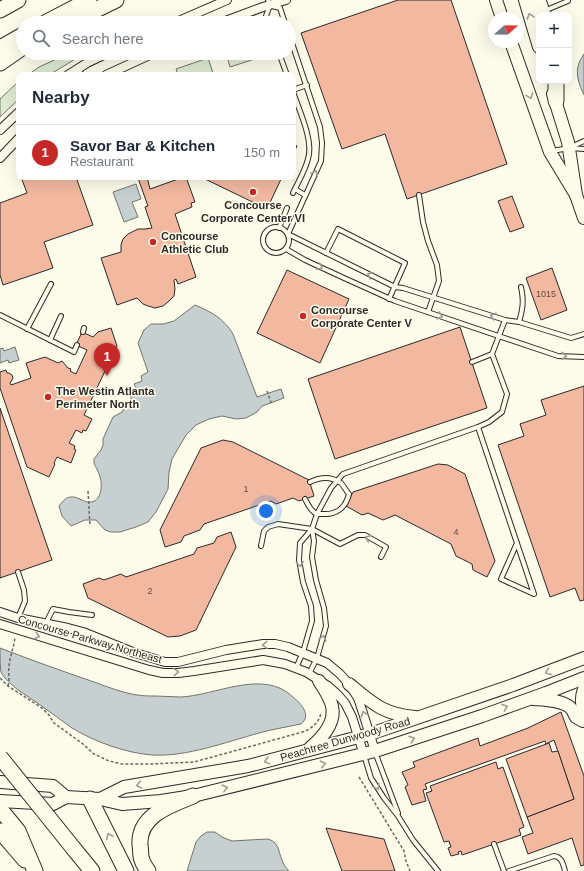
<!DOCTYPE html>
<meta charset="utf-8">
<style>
:root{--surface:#fff;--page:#f2f2f3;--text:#1f2937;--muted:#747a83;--line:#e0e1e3;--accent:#c62828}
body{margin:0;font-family:Arial,sans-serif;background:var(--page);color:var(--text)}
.controls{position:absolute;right:12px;top:12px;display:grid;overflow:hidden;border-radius:8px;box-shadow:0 4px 16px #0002}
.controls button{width:36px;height:36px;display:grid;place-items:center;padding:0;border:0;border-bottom:1px solid var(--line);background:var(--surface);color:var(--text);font:20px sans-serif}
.compass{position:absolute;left:488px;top:12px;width:36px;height:36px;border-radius:50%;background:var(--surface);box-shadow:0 4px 16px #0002;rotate:70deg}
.you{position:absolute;left:266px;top:511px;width:14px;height:14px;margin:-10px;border:3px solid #fff;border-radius:50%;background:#1a73e8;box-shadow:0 0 0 6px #1a73e833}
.badge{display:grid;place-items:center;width:26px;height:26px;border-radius:50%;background:var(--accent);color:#fff;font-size:13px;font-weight:700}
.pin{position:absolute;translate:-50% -33px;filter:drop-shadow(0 1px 2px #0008)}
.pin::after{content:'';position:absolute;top:21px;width:14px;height:12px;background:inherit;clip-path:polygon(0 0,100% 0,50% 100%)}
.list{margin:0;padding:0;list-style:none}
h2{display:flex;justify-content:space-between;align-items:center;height:52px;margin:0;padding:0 16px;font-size:17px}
h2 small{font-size:13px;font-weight:400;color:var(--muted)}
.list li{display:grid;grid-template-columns:26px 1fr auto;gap:12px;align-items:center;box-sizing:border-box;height:56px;padding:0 16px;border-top:1px solid var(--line)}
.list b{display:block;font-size:15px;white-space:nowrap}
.list p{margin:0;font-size:13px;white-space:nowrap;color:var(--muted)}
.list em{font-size:13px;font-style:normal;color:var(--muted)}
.icon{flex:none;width:22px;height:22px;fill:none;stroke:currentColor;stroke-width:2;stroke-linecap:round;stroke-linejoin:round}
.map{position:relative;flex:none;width:584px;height:871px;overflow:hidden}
.search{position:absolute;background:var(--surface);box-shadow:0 4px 16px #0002;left:16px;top:16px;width:280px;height:44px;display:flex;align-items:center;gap:10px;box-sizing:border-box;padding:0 14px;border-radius:22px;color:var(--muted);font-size:15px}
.panel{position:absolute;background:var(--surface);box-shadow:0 4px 16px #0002;left:16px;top:72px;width:280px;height:108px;border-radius:8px}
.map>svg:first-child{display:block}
.green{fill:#deebd1;stroke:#74746e}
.water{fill:#c7d0d0;stroke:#74746e}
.building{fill:#f2b8a0;stroke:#2b2b2b}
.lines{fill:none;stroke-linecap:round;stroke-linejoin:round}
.service-casing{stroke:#2b2b2b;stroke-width:6}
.minor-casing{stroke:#2b2b2b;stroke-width:10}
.secondary-casing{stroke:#2b2b2b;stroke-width:14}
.motorway-casing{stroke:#2b2b2b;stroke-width:17}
.path{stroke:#6a6964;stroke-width:1.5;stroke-dasharray:3 2;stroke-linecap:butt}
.service{stroke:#fdfbea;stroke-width:4}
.minor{stroke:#fdfbea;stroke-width:8}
.secondary{stroke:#fdfbea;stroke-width:12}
.motorway{stroke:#fdfbea;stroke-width:15}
.motorway-bridge-casing{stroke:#2b2b2b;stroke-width:17;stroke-linecap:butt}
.motorway-bridge{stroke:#fdfbea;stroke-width:15}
.oneway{stroke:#9e9d94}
.poi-dot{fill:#c62828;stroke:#fdfbea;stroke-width:1.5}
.labels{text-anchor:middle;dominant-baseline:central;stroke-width:3;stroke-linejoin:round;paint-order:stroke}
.number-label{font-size:9px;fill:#5d4e48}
.poi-label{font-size:11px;font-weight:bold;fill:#2b2b2b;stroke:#fdfbea;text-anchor:start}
.street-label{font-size:11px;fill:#2b2b2b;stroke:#fdfbea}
</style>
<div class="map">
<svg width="584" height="871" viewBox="0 0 584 871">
<rect width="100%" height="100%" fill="#fdfbea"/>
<g class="green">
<path d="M226 53H260L261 57 230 67Z"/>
<path d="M63 56 77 58 49 75H28L39 67Z"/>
<path d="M208 58 213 73 207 75H178L176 69Z"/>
<path d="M19 81V99L0 117V99Z"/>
</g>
<g class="water">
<path d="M584 54V95C579 85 575 73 579 63 580 60 582 57 584 54Z"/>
<path d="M136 184 141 199 132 202 138 217 124 222 113 192Z"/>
<path d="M195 305C212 312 224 319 233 334L257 397 281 389 284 398 262 406 257 412 246 418 236 419 222 416 209 419 196 425 186 435 172 459 169 472 168 489 156 512 148 522 136 527 120 532H111L105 530 96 520H85L71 526 62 516 59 506C63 501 66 497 71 497 77 496 83 502 89 502 101 503 103 486 100 477 99 472 96 468 94 463V459L101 450 103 445V439L113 417 122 412 126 405 132 401 130 395 137 390 134 384 142 381 141 376 148 372 138 343 144 330 151 324H163L174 321Z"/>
<path d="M15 347 19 360 9 363 8 360 0 363V349L3 348 4 351Z"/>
<path d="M0 648C31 660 62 671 94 682 108 687 123 693 137 695 143 696 150 696 156 696 164 696 172 697 180 697 215 696 263 668 293 697 301 704 312 715 301 724 287 727 273 729 259 733 226 742 187 757 152 755 126 753 95 742 72 728 62 721 53 714 43 707 31 698 7 685 1 672 0 667 0 654 0 648Z"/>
<path d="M207 832H215L222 837 232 841 267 839C279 841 278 851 282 860 283 864 286 868 289 871H187L196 842 201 836Z"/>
</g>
<g class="building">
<path d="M398 0H451L507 164 407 199 385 134 342 149 301 33Z"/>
<path d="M293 144 297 146 293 154Z"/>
<path d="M21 177H76L93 225 44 242 53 268 3 285 0 275V203L27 193Z"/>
<path d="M132 177H147L150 189 184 177H186L195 202 191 203 192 207 175 214 196 277 178 284 176 279 174 280 175 289 174 296 168 302 163 306 155 308 148 306 143 304 137 298 117 305 101 258 121 252V245L123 239 128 234 138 229H145L152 228 145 207 148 206 138 178 133 179Z"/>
<path d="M206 177H282L267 209 205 179Z"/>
<path d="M512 196 524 227 510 232 498 201Z"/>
<path d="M552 268 567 310 541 320 526 278Z"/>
<path d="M287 270 349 299 320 363 257 333Z"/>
<path d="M460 327 487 408 335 459 308 379Z"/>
<path d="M111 328 117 346 84 415 92 419 86 431 83 430 82 433 76 430 69 443 75 446 74 449 76 450 71 463 57 457 54 463 55 464 49 477 27 467 0 388V372L6 370 7 373H9L12 375 13 378 10 383 11 385 31 378 26 363 45 357 58 363 62 361 68 368 71 369 70 371 76 374 87 350 76 345 82 332 93 337 98 332Z"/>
<path d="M584 386V600L580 601 575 588 550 597 498 445 524 436 520 424 546 415 541 400Z"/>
<path d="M0 408 52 560 0 578Z"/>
<path d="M223 440 233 442 309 480 314 496 299 501 293 498 276 504 271 501 204 524 200 530 184 536 181 542 165 547 160 530 201 448Z"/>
<path d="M438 464 448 465 465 474 495 561 487 577 473 570 472 564 456 556 451 544 395 515 383 520 368 513 362 515 346 506 353 492Z"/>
<path d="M231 532 236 547 196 630 180 636 168 637 88 598 83 584 99 578 104 580 121 574 126 577 194 554 197 548 214 543 217 537Z"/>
<path d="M561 712 584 776V865L581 866 572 838 528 854 522 837 533 833 527 817 574 799 554 740 546 744 545 741 425 784 427 789 423 790 426 801 412 805 405 787 408 785 402 772 415 767 413 762 478 738 480 746 528 728Z"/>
<path d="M549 743 552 752 558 751 574 799 527 817 506 759Z"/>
<path d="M496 762 498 769 503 767 524 827 519 829 521 835 462 855 461 851 458 852 459 854 451 856 448 848 451 847 449 841 444 842 426 793 432 791 430 786Z"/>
<path d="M326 828 384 839 395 871H342Z"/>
</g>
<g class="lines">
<defs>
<g id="service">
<path d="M268 0 270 5 266 16 269 23"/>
<path d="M272 6 280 8 285 23"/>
<path d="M544 11 568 1V0"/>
<path d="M289 34 320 127 322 143 321 161 288 234 395 287 403 288 505 320 519 322 571 338 584 334"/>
<path d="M279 53 287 75"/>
<path d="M78 69 82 75"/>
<path d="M293 90 307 85"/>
<path d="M293 92C299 110 314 141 308 159 305 171 298 182 293 193"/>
<path d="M571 147 584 141"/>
<path d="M552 151 569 148 584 149"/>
<path d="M295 189 305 195"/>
<path d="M419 195 423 222 428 241 437 265 439 281 428 312"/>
<circle cx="276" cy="240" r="13"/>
<path d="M279 228 287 208"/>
<path d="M286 249 305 260 344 278 395 301 558 356 584 357"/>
<path d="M326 253 338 229 405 263 389 299"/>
<path d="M0 315 50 340"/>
<path d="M61 316 50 340 74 352 77 345"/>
<path d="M505 320 492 354 507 394 502 412 489 422 478 427C497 483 516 539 534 594L501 579 517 543"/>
<path d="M519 322C523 308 524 301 521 287"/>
<path d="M27 329 51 284"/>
<path d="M83 332 84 328"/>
<path d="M472 362 492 354"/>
<path d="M305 499C308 504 310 511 317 514 317 514 323 514 323 514 337 515 346 507 349 494 346 491 344 486 341 483 331 476 320 477 310 482"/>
<path d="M261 546 264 531 268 527 278 524 312 529 340 544 358 535H365L386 547 381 557"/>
<path d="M18 572 24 590 25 601 18 618"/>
<path d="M46 623 53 609 69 612 92 615"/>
<path d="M296 668 303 652 312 621 311 606 303 582 299 560 300 543 312 529 317 514 331 488 343 474 478 427"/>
<path d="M309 674 317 658 326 626 324 608 316 580 312 557 314 541 312 529"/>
<path d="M375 752 398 813"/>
<path d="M364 755 371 778 384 798 398 816 413 840 438 871"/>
<path d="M494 844 504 871"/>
<path d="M509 871 554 856C562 857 563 864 565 871"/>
</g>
<g id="minor">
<path d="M174 23 227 0"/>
<path d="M220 23 263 7 286 0"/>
<path d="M68 75 87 63 108 53"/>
<path d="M106 75 154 53"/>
<path d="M0 130 19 112"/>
<path d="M0 158 19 138"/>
<path d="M0 612 18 618 68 628 83 632 135 653 152 658 165 662H178L226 650 263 644H275L288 647 327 663 340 674 349 684 358 698 363 713 375 751"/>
<path d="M0 624 149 670 163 673H178L194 671 263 660 285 664 306 672 328 686 337 694 345 703 352 717 364 755"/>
</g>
<g id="secondary">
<path d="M496 0 502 18"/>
<path d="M525 0 539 47"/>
<path d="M511 42 550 152 576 195"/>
<path d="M553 94 568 142 576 195 584 218"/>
<path d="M349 684C373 704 383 714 415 717"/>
<path d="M584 689C581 697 581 704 584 712"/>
<path d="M534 699C545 700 567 700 573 711 574 713 575 715 576 717L583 721 584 716"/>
<path d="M310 748C322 738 336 723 332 706 330 697 324 689 319 681"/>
<path d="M0 782 53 786 66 797"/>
<path d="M100 799 124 787 248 766 370 734 513 685 584 658"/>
<path d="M0 801 53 804 66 797 100 799 122 804 161 801 193 796 375 751 482 716 546 693 584 678"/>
</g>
<g id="motorway">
<path d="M538 0 543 15"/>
<path d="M0 10 18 0"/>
<path d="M45 23 89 0"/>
<path d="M69 23 116 0"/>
<path d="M0 48 23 35"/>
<path d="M0 63 23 47"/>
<path d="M556 101V81"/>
<path d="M90 799 126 871"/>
<path d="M0 809 18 831 35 871"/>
<path d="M0 831 25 860"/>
<path d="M74 849 92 871"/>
<path d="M148 871C146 868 143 864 142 860 140 856 141 849 140 845 138 815 171 805 193 796"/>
</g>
</defs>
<use href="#service" class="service-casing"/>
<use href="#minor" class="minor-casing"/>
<use href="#secondary" class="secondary-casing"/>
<use href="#motorway" class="motorway-casing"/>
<g class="path">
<path d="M267 391 272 405"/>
<path d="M88 491 90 526"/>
<path d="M0 678 8 686 42 708 49 715 54 723 83 744 94 754 109 761 122 764H151L194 762 216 756 306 731C314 726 319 722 321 713"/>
<path d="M8 686C10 679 8 672 9 666 10 656 14 647 15 637"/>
<path d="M359 777 404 851 406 861 410 871"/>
</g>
<use href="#service" class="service"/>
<use href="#minor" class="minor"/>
<use href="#secondary" class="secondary"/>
<use href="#motorway" class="motorway"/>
<defs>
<path id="motorway-bridge" d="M0 757 74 849"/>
</defs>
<use href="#motorway-bridge" class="motorway-bridge-casing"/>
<use href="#motorway-bridge" class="motorway-bridge"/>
</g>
<defs><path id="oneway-chevron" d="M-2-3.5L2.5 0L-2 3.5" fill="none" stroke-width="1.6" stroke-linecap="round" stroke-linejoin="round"/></defs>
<g class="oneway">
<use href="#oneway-chevron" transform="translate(530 16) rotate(-107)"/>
<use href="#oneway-chevron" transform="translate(530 96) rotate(70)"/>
<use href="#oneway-chevron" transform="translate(315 173) rotate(-66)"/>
<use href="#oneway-chevron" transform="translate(320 267) rotate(25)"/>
<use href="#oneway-chevron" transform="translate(370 275) rotate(-154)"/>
<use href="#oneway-chevron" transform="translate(440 316) rotate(19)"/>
<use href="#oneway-chevron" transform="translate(493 316) rotate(-162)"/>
<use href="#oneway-chevron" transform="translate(564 356) rotate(4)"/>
<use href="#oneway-chevron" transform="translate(368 538) rotate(-156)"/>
<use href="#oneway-chevron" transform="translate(300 564) rotate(83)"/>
<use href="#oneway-chevron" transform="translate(37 636) rotate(17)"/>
<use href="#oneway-chevron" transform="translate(323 638) rotate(-73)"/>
<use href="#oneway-chevron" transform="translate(265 645) rotate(177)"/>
<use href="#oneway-chevron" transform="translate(176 672) rotate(-2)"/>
<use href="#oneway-chevron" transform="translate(548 672) rotate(159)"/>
<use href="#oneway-chevron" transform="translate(505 707) rotate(-20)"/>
<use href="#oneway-chevron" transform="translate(364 714) rotate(-108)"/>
<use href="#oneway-chevron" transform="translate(412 739) rotate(-18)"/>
<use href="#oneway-chevron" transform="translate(267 761) rotate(165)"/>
<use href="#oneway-chevron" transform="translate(323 764) rotate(-13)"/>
<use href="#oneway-chevron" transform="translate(139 785) rotate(170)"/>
<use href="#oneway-chevron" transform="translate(377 787) rotate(59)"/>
<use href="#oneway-chevron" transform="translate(225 788) rotate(-14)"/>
<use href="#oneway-chevron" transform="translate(109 836) rotate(-117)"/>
</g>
<g class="poi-dot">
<circle cx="253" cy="192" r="4"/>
<circle cx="153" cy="242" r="4"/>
<circle cx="303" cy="316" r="4"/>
<circle cx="48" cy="397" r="4"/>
</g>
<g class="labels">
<g class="number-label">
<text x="546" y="294">1015</text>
<text x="246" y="489">1</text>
<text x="456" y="532">4</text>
<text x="150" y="591">2</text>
</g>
<g class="poi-label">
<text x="253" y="205" text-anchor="middle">Concourse<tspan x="253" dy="13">Corporate Center VI</tspan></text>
<text x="161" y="236">Concourse<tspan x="161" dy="13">Athletic Club</tspan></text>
<text x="311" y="310">Concourse<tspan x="311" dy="13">Corporate Center V</tspan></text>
<text x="56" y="391">The Westin Atlanta<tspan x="56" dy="13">Perimeter North</tspan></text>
</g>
<g class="street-label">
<text transform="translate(90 639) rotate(16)">Concourse Parkway Northeast</text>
<text transform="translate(345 739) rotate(-16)">Peachtree Dunwoody Road</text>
</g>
</g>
</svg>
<div class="controls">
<button>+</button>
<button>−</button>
</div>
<svg class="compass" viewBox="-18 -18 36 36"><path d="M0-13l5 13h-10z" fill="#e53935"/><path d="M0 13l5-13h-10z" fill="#747a83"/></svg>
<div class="you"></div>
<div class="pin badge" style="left:107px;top:376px">1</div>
<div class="search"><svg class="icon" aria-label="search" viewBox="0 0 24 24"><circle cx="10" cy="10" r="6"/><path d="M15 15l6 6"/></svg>Search here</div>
<section class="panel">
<h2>Nearby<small></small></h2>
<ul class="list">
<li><span class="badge">1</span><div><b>Savor Bar &amp; Kitchen</b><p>Restaurant</p></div><em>150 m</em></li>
</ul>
</section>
</div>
